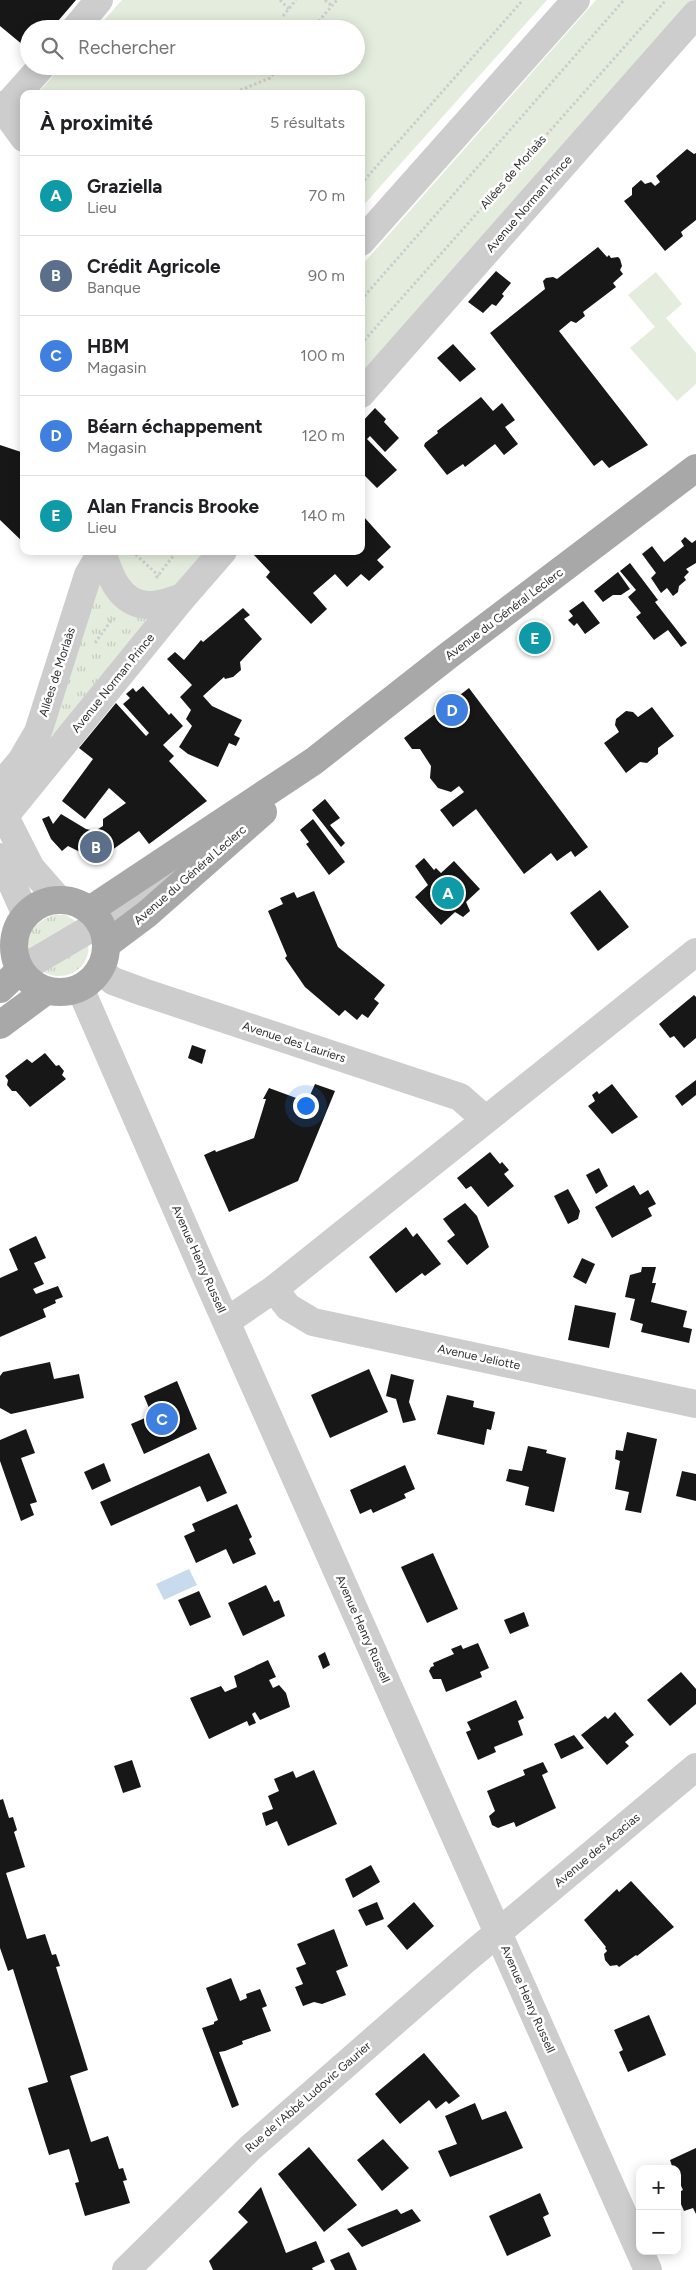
<!DOCTYPE html>
<html lang="fr">
<meta charset="utf-8">
<style>
:root{--surface:#fff;--page:#f6f6f6;--text:#202124;--muted:#757577;--line:#e0e0e0;--accent:#d93025}
body{margin:0;font-family:Figtree,sans-serif;background:var(--page);color:var(--text)}
.controls{position:absolute;right:15px;bottom:15px;display:grid;overflow:hidden;border-radius:10px;box-shadow:0 2px 12px #0003}
.controls button{width:45px;height:45px;display:grid;place-items:center;padding:0;border:0;border-bottom:1px solid var(--line);background:var(--surface);color:var(--text);font:25px sans-serif}
.you{position:absolute;left:305px;top:1105px;width:18px;height:18px;margin:-12px;border:4px solid #fff;border-radius:50%;background:#1a73e8;box-shadow:0 0 0 8px #1a73e833}
.badge{display:grid;place-items:center;width:32px;height:32px;border-radius:50%;background:var(--accent);color:#fff;font-size:16px;font-weight:700}
.pin{position:absolute;translate:-50% -50%;border:2px solid #fff;box-shadow:0 1px 5px #0006}
.list{margin:0;padding:0;list-style:none}
h2{display:flex;justify-content:space-between;align-items:center;height:65px;margin:0;padding:0 20px;font-size:21px}
h2 small{font-size:16px;font-weight:400;color:var(--muted)}
.list li{display:grid;grid-template-columns:32px 1fr auto;gap:15px;align-items:center;box-sizing:border-box;height:80px;padding:0 20px;border-top:1px solid var(--line)}
.list b{display:block;font-size:19px;white-space:nowrap}
.list p{margin:0;font-size:16px;white-space:nowrap;color:var(--muted)}
.list em{font-size:16px;font-style:normal;color:var(--muted)}
.icon{flex:none;width:28px;height:28px;fill:none;stroke:currentColor;stroke-width:2;stroke-linecap:round;stroke-linejoin:round}
.map{position:relative;flex:none;width:696px;height:2270px;overflow:hidden}
.search{position:absolute;background:var(--surface);box-shadow:0 2px 12px #0003;left:20px;top:20px;width:345px;height:55px;display:flex;align-items:center;gap:12px;box-sizing:border-box;padding:0 18px;border-radius:28px;color:var(--muted);font-size:19px}
.panel{position:absolute;background:var(--surface);box-shadow:0 2px 12px #0003;left:20px;top:90px;width:345px;height:465px;border-radius:10px}
.map>svg:first-child{display:block}
.grass{fill:url(#grass-tufts)}
.park{fill:#e4eddd}
.water{fill:#c8dbee}
.building{fill:#171717}
.lines{fill:none;stroke-linecap:round;stroke-linejoin:round}
.path{stroke:#cdcdcd;stroke-width:3;stroke-dasharray:2.5 2.5;stroke-linecap:butt}
.minor{stroke:#cdcdcd;stroke-width:28}
.major{stroke:#a8a8a8;stroke-width:28}
.labels{text-anchor:middle;dominant-baseline:central;stroke-width:5;stroke-linejoin:round;paint-order:stroke}
.street-label{font-size:12px;fill:#303030;stroke:#fff}
</style>
<div class="map">
<svg width="696" height="2270" viewBox="0 0 696 2270">
<defs>
<pattern id="grass-tufts" width="24" height="20" patternUnits="userSpaceOnUse" patternTransform="scale(1.25)"><rect width="24" height="20" fill="#e4eddd"/><path d="M3 7l-1-3M5 7V3M7 7l1-3M15 17l-1-3M17 17v-4M19 17l1-3" fill="none" stroke="#c4ccbe"/></pattern>
</defs>
<rect width="100%" height="100%" fill="#fff"/>
<g class="grass">
<path d="M96 580 152 615 57 738 45 728Z"/>
<path d="M54 915H66L83 926 29 953C22 934 37 921 54 915Z"/>
<path d="M88 943C92 972 58 986 38 968Z"/>
</g>
<g class="park">
<path d="M122 0H547L361 208V94H37L62 66H356V29H96Z"/>
<path d="M596 0H693L361 379V266Z"/>
<path d="M656 272 682 304 666 318 696 353V384L677 401 630 348 655 327 628 295Z"/>
<path d="M113 551H210L175 589 136 593Z"/>
</g>
<path class="water" d="M189 1569 197 1585 164 1600 156 1584Z"/>
<g class="building">
<path d="M0 0H76L58 21 66 29H29V50L0 26Z"/>
<path d="M687 149 694 154 696 153V220L681 232 683 236 665 251 624 201 632 195V188L641 180 645 184 651 182 655 186 660 182 656 176Z"/>
<path d="M598 247 607 257 609 255 611 258 618 257 620 259 622 266 620 270 623 274 613 283 616 287 583 312 585 316 576 323 571 321 559 331 648 445 609 468 602 460 594 466 490 333 545 289 543 281 546 278 553 277 557 279Z"/>
<path d="M496 271 511 283 502 294 504 296 496 306 492 304 483 313 468 302Z"/>
<path d="M453 344 476 369 460 382 437 358Z"/>
<path d="M481 397 493 411 502 403 515 420 505 427 518 444 504 455 495 444 465 467 463 464 447 475 424 446 425 443 438 433 437 431Z"/>
<path d="M375 408 386 419 384 422 399 438 385 452 370 436 367 439 397 470 377 488 361 472V423Z"/>
<path d="M0 445 24 453 22 490 24 492V543L0 520Z"/>
<path d="M364 517 391 547 377 560 384 567 369 581 361 574 347 587 335 574 313 593 327 609 311 624 266 577 270 572 254 555 259 551H306L308 553 310 551H361V519Z"/>
<path d="M685 537 692 543 696 540V563L686 569 689 572 684 577 686 580 679 586 678 592 673 596 667 588 661 593 651 578 656 573 642 554 652 546 664 562 684 546 681 541Z"/>
<path d="M630 563 658 600 655 602 687 643 681 647 668 630 654 640 636 617 641 613 628 597 636 590 620 571Z"/>
<path d="M618 572 630 589 621 595H613L603 602 594 591Z"/>
<path d="M583 601 600 623 585 634 577 623 574 626 568 620 573 616 569 611Z"/>
<path d="M243 608 250 615 244 619 262 639 240 662 241 670 233 677 225 679 224 677 203 696 212 706 242 720 234 735 240 738 236 746 229 743 218 767 188 754 179 747 192 726 186 719 191 710 180 697 192 685 167 659 175 652 184 660 201 640 203 642Z"/>
<path d="M143 686 169 715 171 713 183 726 163 745 174 756 169 761 207 801 149 844 139 831 112 850 104 853 84 854 68 846 62 851 51 839 42 819 49 816 53 824 61 814 86 829 95 831 103 826V819L126 803 109 788 85 819 62 801 93 759 79 748 116 703 146 736 149 733 123 704 130 698 126 694 133 688 136 692Z"/>
<path d="M469 688 588 847 575 857 571 851 557 861 551 853 524 874 476 809 453 827 440 810 464 792 459 786 451 792 438 788 430 778 431 766 420 749H412L404 738Z"/>
<path d="M652 707 674 736 658 748V754L647 763 640 762 626 773 604 743 619 732 615 725 616 719 626 711 633 712 638 717Z"/>
<path d="M325 799 340 818 330 825 345 843 341 847 312 810Z"/>
<path d="M313 819 345 862 329 875 306 844 309 842 300 830Z"/>
<path d="M424 858 434 870 436 868 441 873 454 861 480 889 466 902 470 911 463 917 455 912 441 925 415 897 428 885 415 866Z"/>
<path d="M600 890 629 927 598 951 570 913Z"/>
<path d="M314 891 338 947 385 985 374 999 379 1003 368 1018 362 1014 357 1020 345 1010 339 1016 305 987 285 958 287 956 268 911 283 904 280 898 294 892 297 898Z"/>
<path d="M694 995 696 997V1038L684 1048 674 1036 670 1038 659 1024Z"/>
<path d="M192 1045 206 1050 202 1064 188 1058Z"/>
<path d="M45 1053 56 1066 59 1065 64 1071 62 1075 66 1079 30 1107 16 1091H12L7 1085 8 1080 5 1076 27 1059 32 1063Z"/>
<path d="M696 1080V1095L682 1106 675 1096Z"/>
<path d="M315 1084 335 1091 298 1181 229 1212 204 1155 215 1150 216 1152 254 1138 266 1099H263L269 1088 307 1102Z"/>
<path d="M612 1084 638 1117 612 1134 588 1106 595 1101 592 1095 597 1091 599 1094Z"/>
<path d="M490 1152 500 1164 502 1162 509 1170 504 1174 514 1186 488 1207 471 1186 466 1189 457 1178Z"/>
<path d="M599 1168 608 1186 596 1194 586 1175Z"/>
<path d="M634 1185 640 1195 648 1190 656 1204 648 1208 652 1216 612 1238 595 1207Z"/>
<path d="M568 1189 580 1211 578 1219 568 1224 554 1196Z"/>
<path d="M465 1203 477 1216 489 1247 467 1265 447 1241 455 1235 443 1219Z"/>
<path d="M406 1227 413 1237 417 1233 441 1264 425 1276 422 1273 396 1293 369 1257Z"/>
<path d="M36 1236 46 1258 34 1263 44 1284 33 1289 36 1294 58 1286 63 1297 55 1300 56 1303 43 1309 46 1317 0 1337V1278L18 1270 9 1249Z"/>
<path d="M582 1258 595 1264 586 1284 573 1277Z"/>
<path d="M642 1267H656L652 1283H656L651 1302 687 1311 683 1327 692 1329 689 1343 641 1332 643 1324 630 1320 635 1299 625 1297 630 1275 641 1272Z"/>
<path d="M575 1305 616 1313 609 1348 568 1340Z"/>
<path d="M50 1362 54 1379 79 1374 84 1398 11 1414 0 1408V1376L3 1372Z"/>
<path d="M369 1369 388 1412 330 1438 311 1395Z"/>
<path d="M391 1374 414 1380 409 1402 416 1420 403 1423 396 1399 386 1396Z"/>
<path d="M177 1381 197 1429 144 1454 131 1424 152 1415 144 1396Z"/>
<path d="M447 1395 474 1401 473 1407 495 1412 491 1430 487 1429 484 1445 437 1434Z"/>
<path d="M26 1429 35 1453 21 1458 37 1502 30 1504 34 1515 21 1521 0 1461V1440Z"/>
<path d="M627 1432 657 1439 641 1513 625 1510 629 1492 615 1489 620 1461 615 1459 616 1450 623 1451Z"/>
<path d="M528 1446 547 1450 546 1453 566 1458 554 1512 525 1505 529 1487 506 1481 509 1469 522 1471Z"/>
<path d="M209 1453 227 1493 207 1502 200 1486 111 1526 100 1502Z"/>
<path d="M104 1463 111 1481 92 1490 84 1472Z"/>
<path d="M405 1465 415 1489 404 1494 406 1498 373 1513 371 1509 360 1514 350 1490Z"/>
<path d="M682 1471 696 1474V1501L676 1496Z"/>
<path d="M237 1504 252 1537 249 1539 256 1554 233 1564 226 1549 196 1563 184 1536 195 1531 192 1524Z"/>
<path d="M433 1553 458 1609 427 1623 401 1567Z"/>
<path d="M266 1585 274 1602 279 1600 285 1616 243 1636 228 1603Z"/>
<path d="M199 1591 211 1617 190 1626 178 1600Z"/>
<path d="M524 1612 529 1626 510 1634 504 1620Z"/>
<path d="M478 1643 489 1668 480 1672 482 1677 446 1692 441 1679H433L429 1671 431 1667 434 1666 433 1663 454 1654 451 1649 461 1645 463 1649Z"/>
<path d="M325 1652 330 1665 323 1669 318 1656Z"/>
<path d="M268 1660 276 1677 269 1680 273 1688 279 1685 286 1693 290 1707 260 1720 255 1712 252 1714 256 1723 249 1726 247 1721 209 1739 190 1698 221 1686 225 1692 237 1687 234 1676Z"/>
<path d="M681 1672 696 1689V1704L670 1726 647 1700Z"/>
<path d="M516 1700 524 1718 518 1721 523 1735 494 1747 496 1752 478 1760 466 1732 471 1730 467 1722Z"/>
<path d="M615 1712 634 1735 625 1742 629 1746 607 1765 581 1735 605 1716 608 1719Z"/>
<path d="M574 1735 584 1748 561 1759 554 1744Z"/>
<path d="M132 1760 141 1787 123 1793 114 1766Z"/>
<path d="M543 1762 548 1772 542 1775 556 1808 516 1827 514 1822 498 1828 492 1825 489 1816 495 1811 487 1791 525 1775 523 1770Z"/>
<path d="M314 1770 337 1824 288 1846 277 1821 266 1826 262 1813 273 1809 268 1796 279 1791 274 1779 293 1771 296 1778Z"/>
<path d="M3 1799 9 1818 13 1817 17 1830 14 1832 25 1867 6 1873 27 1939 45 1934 52 1955 56 1954 60 1966 56 1967 88 2070 70 2076 91 2142 108 2136 119 2169 123 2168 127 2180 123 2181 130 2203 85 2216 75 2183 79 2182 69 2149 49 2155 28 2088 48 2082 13 1969 8 1971 0 1948V1800Z"/>
<path d="M371 1865 380 1882 353 1898 345 1879Z"/>
<path d="M631 1881 674 1927 637 1956 636 1955 619 1967 617 1965 610 1966 605 1960 604 1954 607 1951 605 1948 606 1947 584 1920 617 1889 619 1892Z"/>
<path d="M377 1902 384 1919 366 1926 358 1910Z"/>
<path d="M414 1902 434 1926 407 1950 387 1926Z"/>
<path d="M334 1929 348 1966 336 1971 346 1995 322 2004 314 2002 303 2006 295 1987 303 1984 296 1968 306 1964 297 1944Z"/>
<path d="M231 1978 240 2001 247 1998 246 1994 260 1989 267 2006 262 2008 271 2031 242 2041 243 2044 225 2051 219 2052 239 2105 232 2108 202 2028 214 2024V2022L218 2020 206 1988Z"/>
<path d="M649 2015 666 2055 628 2072 619 2052 623 2050 614 2030Z"/>
<path d="M424 2053 460 2096 449 2104 446 2101 436 2109 429 2100 400 2124 375 2094Z"/>
<path d="M475 2103 482 2120 506 2111 523 2148 450 2177 438 2151 457 2144 445 2116Z"/>
<path d="M383 2139 409 2168 382 2191 357 2160Z"/>
<path d="M309 2147 357 2205 324 2232 278 2174Z"/>
<path d="M696 2148V2214L693 2208 684 2211 677 2195V2193L683 2190 677 2177V2169H673L670 2160Z"/>
<path d="M261 2187 286 2253 316 2241 325 2262 312 2268 313 2270H213L209 2261 248 2222 238 2212Z"/>
<path d="M540 2193 549 2214 543 2217 551 2236 507 2256 489 2216Z"/>
<path d="M397 2209 401 2214 412 2209 421 2221 362 2247 347 2229Z"/>
<path d="M349 2252 357 2270H335L330 2260Z"/>
</g>
<g class="lines">
<g class="path">
<path d="M280 0 289 9"/>
<path d="M325 0 332 6"/>
<path d="M283 16 296 0"/>
<path d="M312 29 337 0"/>
<path d="M231 94 270 78 280 66"/>
<path d="M361 184 523 0"/>
<path d="M361 300 624 0"/>
<path d="M361 344 666 0"/>
<path d="M132 551 159 576"/>
<path d="M156 578 177 551"/>
<path d="M95 643 113 618"/>
</g>
<g class="minor">
<path d="M75 29 99 0"/>
<path d="M0 105 24 138"/>
<path d="M3 110 42 66"/>
<path d="M361 242 576 0"/>
<path d="M361 394 696 14"/>
<path d="M102 551C109 574 119 604 148 605 160 606 172 600 183 597"/>
<path d="M0 786 21 761 38 732 88 575 102 551"/>
<path d="M0 807 31 868 59 900"/>
<path d="M0 822 183 597 223 551"/>
<path d="M0 857 26 915"/>
<path d="M20 970 137 901 208 844"/>
<path d="M99 970 113 981 143 992 460 1097 485 1119"/>
<path d="M80 988 200 1263 648 2270"/>
<path d="M274 1289 288 1307 313 1322 696 1404"/>
<path d="M227 1321 274 1289 696 952"/>
<path d="M126 2270 249 2149 464 1961 696 1767"/>
</g>
<g class="major">
<circle cx="60" cy="946" r="46"/>
<path d="M90 910 314 761 449 655 696 468"/>
<path d="M107 944 147 914 263 812"/>
<path d="M0 989 20 970"/>
<path d="M0 1025 46 991"/>
</g>
</g>
<g class="labels">
<g class="street-label">
<text transform="translate(513 172) rotate(-49)">Allées de Morlaàs</text>
<text transform="translate(529 204) rotate(-49)">Avenue Norman Prince</text>
<text transform="translate(504 614) rotate(-37)">Avenue du Général Leclerc</text>
<text transform="translate(57 672) rotate(-72)">Allées de Morlaàs</text>
<text transform="translate(113 683) rotate(-51)">Avenue Norman Prince</text>
<text transform="translate(190 875) rotate(-41)">Avenue du Général Leclerc</text>
<text transform="translate(294 1042) rotate(18)">Avenue des Lauriers</text>
<text transform="translate(199 1259) rotate(66)">Avenue Henry Russell</text>
<text transform="translate(479 1357) rotate(12)">Avenue Jeliotte</text>
<text transform="translate(363 1629) rotate(66)">Avenue Henry Russell</text>
<text transform="translate(597 1850) rotate(-40)">Avenue des Acacias</text>
<text transform="translate(528 1999) rotate(66)">Avenue Henry Russell</text>
<text transform="translate(308 2097) rotate(-41)">Rue de l'Abbé Ludovic Gaurier</text>
</g>
</g>
</svg>
<div class="controls">
<button>+</button>
<button>−</button>
</div>
<div class="you"></div>
<div class="pin badge" style="left:448px;top:893px;background:#0f9aa8">A</div>
<div class="pin badge" style="left:96px;top:847px;background:#5c6f8a">B</div>
<div class="pin badge" style="left:162px;top:1419px;background:#3f7fe0">C</div>
<div class="pin badge" style="left:452px;top:710px;background:#3f7fe0">D</div>
<div class="pin badge" style="left:535px;top:638px;background:#0f9aa8">E</div>
<div class="search"><svg class="icon" aria-label="search" viewBox="0 0 24 24"><circle cx="10" cy="10" r="6"/><path d="M15 15l6 6"/></svg>Rechercher</div>
<section class="panel">
<h2>À proximité<small>5 résultats</small></h2>
<ul class="list">
<li><span class="badge" style="background:#0f9aa8">A</span><div><b>Graziella</b><p>Lieu</p></div><em>70 m</em></li>
<li><span class="badge" style="background:#5c6f8a">B</span><div><b>Crédit Agricole</b><p>Banque</p></div><em>90 m</em></li>
<li><span class="badge" style="background:#3f7fe0">C</span><div><b>HBM</b><p>Magasin</p></div><em>100 m</em></li>
<li><span class="badge" style="background:#3f7fe0">D</span><div><b>Béarn échappement</b><p>Magasin</p></div><em>120 m</em></li>
<li><span class="badge" style="background:#0f9aa8">E</span><div><b>Alan Francis Brooke</b><p>Lieu</p></div><em>140 m</em></li>
</ul>
</section>
</div>
